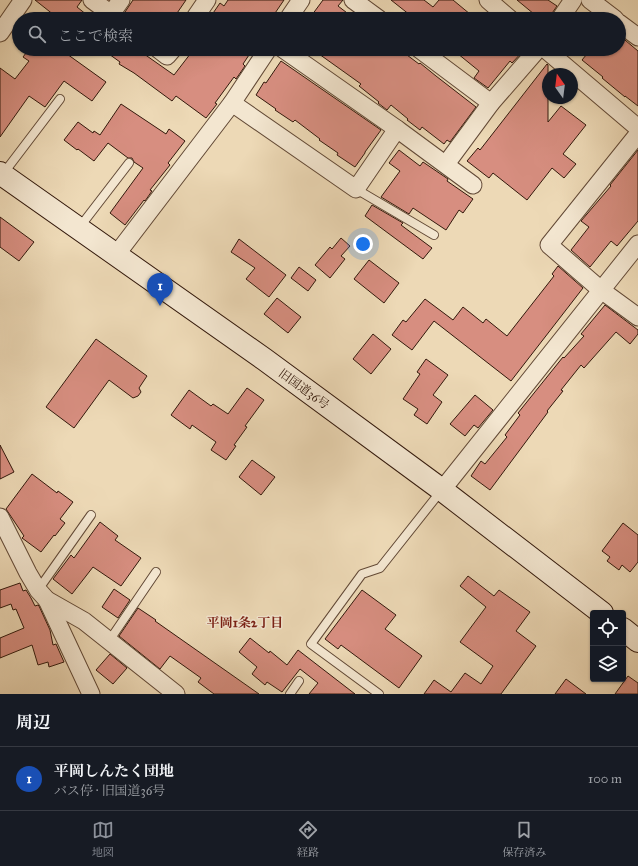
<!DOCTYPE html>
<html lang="ja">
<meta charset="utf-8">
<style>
:root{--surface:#171b24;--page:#242831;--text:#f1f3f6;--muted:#9ea1a6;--line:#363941;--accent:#8c9099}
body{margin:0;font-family:"IM FELL Great Primer","Noto Serif JP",serif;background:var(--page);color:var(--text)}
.controls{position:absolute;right:12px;bottom:12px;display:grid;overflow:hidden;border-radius:4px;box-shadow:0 1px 3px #0004}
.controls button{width:36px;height:36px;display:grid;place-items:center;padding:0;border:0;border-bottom:1px solid var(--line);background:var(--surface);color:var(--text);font:20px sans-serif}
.compass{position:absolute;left:542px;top:68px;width:36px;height:36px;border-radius:50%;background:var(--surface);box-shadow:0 1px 3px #0004;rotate:346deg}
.you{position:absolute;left:363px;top:244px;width:14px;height:14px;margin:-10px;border:3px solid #fff;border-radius:50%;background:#1a73e8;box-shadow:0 0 0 6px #1a73e833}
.badge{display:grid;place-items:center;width:26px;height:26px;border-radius:50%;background:var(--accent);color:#fff;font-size:13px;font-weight:700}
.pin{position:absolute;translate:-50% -33px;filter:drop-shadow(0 1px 2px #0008)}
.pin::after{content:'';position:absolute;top:21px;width:14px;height:12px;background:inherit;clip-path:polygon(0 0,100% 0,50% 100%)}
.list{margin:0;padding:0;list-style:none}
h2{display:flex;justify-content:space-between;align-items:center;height:52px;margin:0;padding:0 16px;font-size:17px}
h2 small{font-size:13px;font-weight:400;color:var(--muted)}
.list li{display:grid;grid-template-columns:26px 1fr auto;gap:12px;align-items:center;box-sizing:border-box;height:64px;padding:0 16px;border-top:1px solid var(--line)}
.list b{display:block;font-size:15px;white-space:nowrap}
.list p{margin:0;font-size:13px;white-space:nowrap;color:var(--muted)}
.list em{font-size:13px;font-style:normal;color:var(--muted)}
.icon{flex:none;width:22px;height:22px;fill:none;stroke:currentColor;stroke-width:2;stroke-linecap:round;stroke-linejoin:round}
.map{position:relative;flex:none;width:638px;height:694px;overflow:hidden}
.search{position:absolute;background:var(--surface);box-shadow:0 1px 3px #0004;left:12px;right:12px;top:12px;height:44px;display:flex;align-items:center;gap:10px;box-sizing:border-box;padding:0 14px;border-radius:22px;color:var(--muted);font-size:15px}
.sheet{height:116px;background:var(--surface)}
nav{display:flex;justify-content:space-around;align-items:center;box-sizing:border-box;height:56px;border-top:1px solid var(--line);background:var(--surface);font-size:11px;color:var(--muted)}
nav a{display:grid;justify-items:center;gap:2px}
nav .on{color:var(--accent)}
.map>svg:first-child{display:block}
.building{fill:#d78e80;stroke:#33190c}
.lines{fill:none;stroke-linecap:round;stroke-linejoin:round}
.lane-casing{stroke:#624936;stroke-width:10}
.street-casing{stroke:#624936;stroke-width:19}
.secondary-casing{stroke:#33190c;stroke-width:24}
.lane{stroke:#f3e6d0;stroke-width:8}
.street{stroke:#f3e6d0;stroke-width:17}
.secondary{stroke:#f3e6d0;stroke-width:22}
.labels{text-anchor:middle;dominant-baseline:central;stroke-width:3;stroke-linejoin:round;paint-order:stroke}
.street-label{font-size:12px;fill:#33190c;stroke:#f3e6d0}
.neighbourhood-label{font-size:13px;font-weight:bold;fill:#7a1f14;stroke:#f3e6d0}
</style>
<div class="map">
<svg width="638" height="694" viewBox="0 0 638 694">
<rect width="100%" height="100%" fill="#edd9b6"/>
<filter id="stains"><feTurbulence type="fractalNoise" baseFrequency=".005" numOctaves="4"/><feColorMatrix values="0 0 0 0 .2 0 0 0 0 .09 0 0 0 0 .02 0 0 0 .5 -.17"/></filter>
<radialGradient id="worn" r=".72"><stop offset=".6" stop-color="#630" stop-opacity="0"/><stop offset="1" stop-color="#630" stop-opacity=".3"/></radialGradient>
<g class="building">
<path d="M35 0H82L77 7 92 19H59Z"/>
<path d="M133 0H186L173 19H134L125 12Z"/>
<path d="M228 0H284L271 19H209L220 3 224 6Z"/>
<path d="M323 0H343L338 6 355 19H309Z"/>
<path d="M391 0H424L433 7 439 0H453L476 19H415Z"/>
<path d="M517 0H548L557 6 548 19H540Z"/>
<path d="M619 35 638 51V106L625 96V97L602 78 603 77 582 60 591 49H619Z"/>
<path d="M29 49H60L106 82 92 101 64 81 45 107 29 96 0 137V68L15 79 29 61 23 57Z"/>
<path d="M102 49H137L174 75 194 49H253L243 64 245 66 236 79 234 77 215 103 217 104 206 118 176 96 172 101 134 73 119 64 120 62Z"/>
<path d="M312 49H399L419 64 420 63 436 76 476 107 450 142 447 140 444 144 422 127 420 130 407 120 408 119 391 105 387 110 378 103 379 102 359 86 361 84Z"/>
<path d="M452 49H525L512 63 510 61 488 88 474 78 479 71Z"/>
<path d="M281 61 381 130 365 152V153L355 167 337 155 338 153 319 140 320 139 295 120 293 122 275 110 276 109 256 95 264 82 266 83Z"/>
<path d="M547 64 548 65V122L561 106 586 125 563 154 576 164 564 178 552 168 527 200 493 173 489 178 467 161 478 148 480 150Z"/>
<path d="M121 104 166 134 169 129 185 141 168 163 170 165 150 190 152 191 145 201 144 200 125 225 110 213 143 168 134 162 132 158H128L108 143 94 161 78 149 77 150 64 140 78 122 93 133 94 131 100 135Z"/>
<path d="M399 150 420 166 423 162 448 179 447 181 473 199 463 213 459 210 446 230 413 208 409 214 381 197 400 171 389 163Z"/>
<path d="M638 150V221L617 246 611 241 590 267 571 250 589 227 581 221 611 186 610 185Z"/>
<path d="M372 205 403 223 401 225 432 248 423 259 365 216Z"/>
<path d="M0 217 34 242 19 261 0 247Z"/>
<path d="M341 238 350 246 341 256 345 259 330 278 315 265 330 247 332 249Z"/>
<path d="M239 239 286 275 269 297 246 279 255 268 231 252Z"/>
<path d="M369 260 399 283 384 303 354 279Z"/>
<path d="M558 266 583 288 511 381 434 321 412 350 392 335 403 320 406 322 425 299 453 320 463 307 483 323 486 319 507 336 554 276 552 274Z"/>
<path d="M299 267 316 280 308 291 291 278Z"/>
<path d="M277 298 301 317 288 333 264 314Z"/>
<path d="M605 305 638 330V334L630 344 616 332 584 368 581 365 561 390 563 391 547 411 548 412 490 490 471 476 481 461 485 464 507 437 505 435 520 415 518 413 563 357 564 358 584 336 581 334Z"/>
<path d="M373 334 391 349 371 374 353 359Z"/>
<path d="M96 339 147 376 139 388 141 392 138 396 133 398 109 380 74 428 46 407Z"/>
<path d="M426 359 448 375 433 395 442 402 427 424 414 415 418 409 403 399 420 374 417 372Z"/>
<path d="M247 388 264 400 245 426 247 427 234 445 236 446 226 460 211 450 216 442 192 425 190 429 171 415 189 390 211 406 213 404 228 414Z"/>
<path d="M475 395 493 410 478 428 474 425 465 436 450 424Z"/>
<path d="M0 445 14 472 0 479Z"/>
<path d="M252 460 275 477 261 495 239 477Z"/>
<path d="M32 474 57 493 58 491 73 502 60 519 65 523 55 536 54 535 41 552 22 538 24 536 6 509Z"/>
<path d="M100 522 118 536 115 540 141 558 121 586 93 567 72 594 53 579 71 555 74 558Z"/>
<path d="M623 523 638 535V562L630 572 622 565 619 570 607 561 610 557 602 551Z"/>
<path d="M468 576 494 596 499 590 530 612 516 631 536 646 501 694H424L434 680 451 692 465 673 481 684 493 666 460 642 486 607 460 586Z"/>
<path d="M20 583 23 591 26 590 31 598 35 606 38 605 39 606 50 630 53 645 56 644 64 662 49 667 48 662 38 665 32 645 0 658V638L24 628 16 609 13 610 11 604 0 608V590Z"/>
<path d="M114 589 130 600 118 618 102 607Z"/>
<path d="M362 590 396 615 385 629 422 656 399 688 341 645 338 649 325 639Z"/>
<path d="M138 608 156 620 155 621 259 694H214L198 682 201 678 170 656 160 669 119 636Z"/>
<path d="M250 638 269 653 270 651 287 665 298 650 355 694H309L318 683 300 669 282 692 267 682 265 685 252 674 257 667 239 652Z"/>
<path d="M110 654 127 668 113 684 96 670Z"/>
<path d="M628 676 638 683V694H615Z"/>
<path d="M566 679 586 694H555Z"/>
</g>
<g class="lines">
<defs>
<g id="lane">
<path d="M3 174 60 99"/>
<path d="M356 189 434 235"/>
<path d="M79 228 129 163"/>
<path d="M38 590 91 515"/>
<path d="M109 641 156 572"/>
<path d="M290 694 299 681"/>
<path d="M379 694 311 644 362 574 380 568 441 491"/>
</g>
<g id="street">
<path d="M92 0 118 19"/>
<path d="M353 0 379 19"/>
<path d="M488 0 510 19"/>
<path d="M590 0 615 19"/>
<path d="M111 14 121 0"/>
<path d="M194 19 207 0"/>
<path d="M288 19 301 0"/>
<path d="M560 19 573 0"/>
<path d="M619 23 638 37"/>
<path d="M0 33 23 0"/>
<path d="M158 49 167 56 173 49"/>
<path d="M283 49 397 129 473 185"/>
<path d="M419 49 491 103"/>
<path d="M545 49 638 128"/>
<path d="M232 103 356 189 397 129"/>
<path d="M638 134 549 245 601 290 638 317"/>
<path d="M446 164 491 103 538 49"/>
<path d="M116 255 232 103 268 49"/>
<path d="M442 490 638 244"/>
<path d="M0 517 28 573 38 590 47 600 84 621 176 694"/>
<path d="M47 600 91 694"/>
</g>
<g id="secondary">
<path d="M0 173 264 359 442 490 602 613"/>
<path d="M623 629 638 641"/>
</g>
</defs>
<use href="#lane" class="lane-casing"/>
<use href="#street" class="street-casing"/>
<use href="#secondary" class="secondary-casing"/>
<use href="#lane" class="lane"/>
<use href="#street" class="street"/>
<use href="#secondary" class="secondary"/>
</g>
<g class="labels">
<g class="street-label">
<text transform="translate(304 389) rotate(36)">旧国道36号</text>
</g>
<g class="neighbourhood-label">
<text x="245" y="623">平岡1条2丁目</text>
</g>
</g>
<rect width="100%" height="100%" filter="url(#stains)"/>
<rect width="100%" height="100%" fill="url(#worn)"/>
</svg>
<div class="controls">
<button><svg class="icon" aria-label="locate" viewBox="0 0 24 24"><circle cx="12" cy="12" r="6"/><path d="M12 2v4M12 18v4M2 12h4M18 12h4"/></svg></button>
<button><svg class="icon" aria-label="layers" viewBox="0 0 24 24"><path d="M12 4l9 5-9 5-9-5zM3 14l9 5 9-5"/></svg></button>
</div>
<svg class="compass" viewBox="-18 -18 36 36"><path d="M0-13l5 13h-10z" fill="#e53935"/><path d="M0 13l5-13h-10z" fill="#9ea1a6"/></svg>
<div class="you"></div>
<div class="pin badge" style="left:160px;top:306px;background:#1a4fb4">1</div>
<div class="search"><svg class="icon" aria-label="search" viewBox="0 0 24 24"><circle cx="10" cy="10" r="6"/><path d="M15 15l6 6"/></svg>ここで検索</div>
</div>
<section class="sheet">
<h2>周辺<small></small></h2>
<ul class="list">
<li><span class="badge" style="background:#1a4fb4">1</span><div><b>平岡しんたく団地</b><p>バス停 · 旧国道36号</p></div><em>100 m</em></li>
</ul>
</section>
<nav>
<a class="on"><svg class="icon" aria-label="map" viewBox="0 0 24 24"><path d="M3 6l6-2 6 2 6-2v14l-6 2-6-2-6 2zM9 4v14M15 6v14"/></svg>地図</a>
<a><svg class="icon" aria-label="directions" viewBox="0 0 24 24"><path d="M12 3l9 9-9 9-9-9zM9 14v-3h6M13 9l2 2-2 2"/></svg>経路</a>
<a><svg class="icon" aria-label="saved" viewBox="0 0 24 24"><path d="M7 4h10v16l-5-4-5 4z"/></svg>保存済み</a>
</nav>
